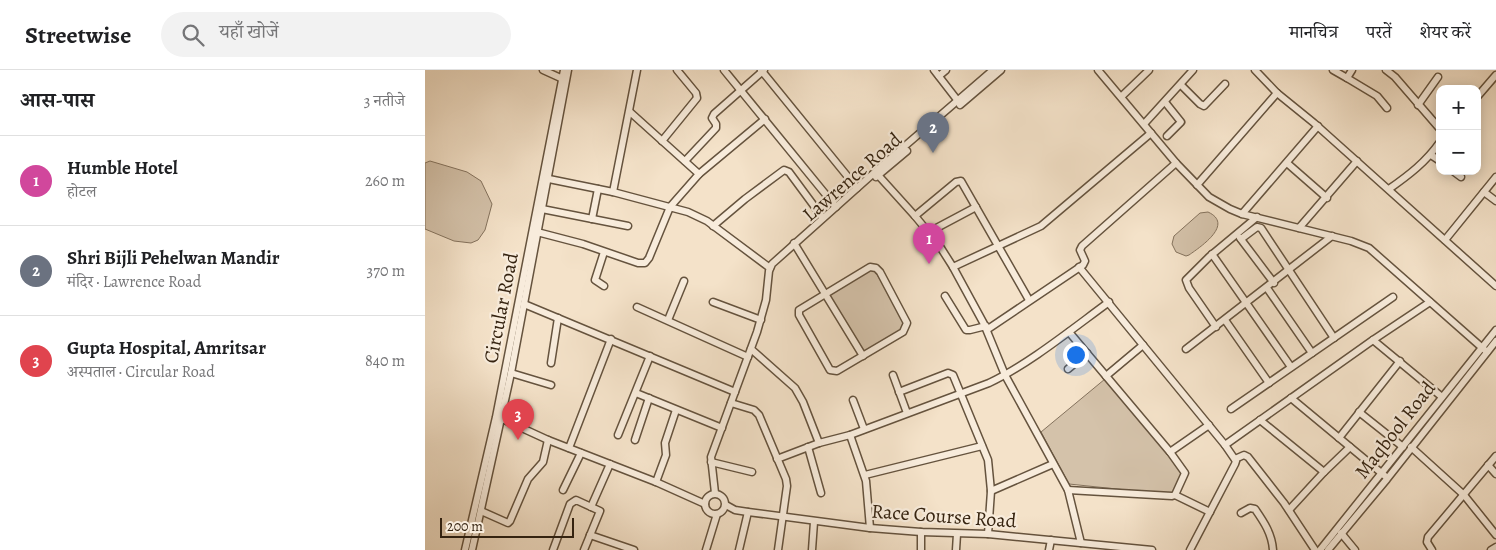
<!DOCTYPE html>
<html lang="hi">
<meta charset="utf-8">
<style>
:root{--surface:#fff;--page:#f2f2f2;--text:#202124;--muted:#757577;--line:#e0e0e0;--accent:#d93025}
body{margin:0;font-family:Alegreya,"Noto Serif Devanagari",serif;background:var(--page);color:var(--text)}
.controls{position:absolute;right:15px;top:15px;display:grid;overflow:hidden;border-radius:10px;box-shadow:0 2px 12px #0003}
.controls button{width:45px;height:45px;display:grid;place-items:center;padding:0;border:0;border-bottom:1px solid var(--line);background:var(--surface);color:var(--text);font:25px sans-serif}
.scale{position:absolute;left:15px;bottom:12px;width:134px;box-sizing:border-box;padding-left:5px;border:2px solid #352310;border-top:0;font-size:14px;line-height:18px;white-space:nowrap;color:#352310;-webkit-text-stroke:4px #f8ecdc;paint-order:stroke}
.you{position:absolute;left:650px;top:284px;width:18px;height:18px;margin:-12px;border:4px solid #fff;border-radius:50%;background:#1a73e8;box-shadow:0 0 0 8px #1a73e833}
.badge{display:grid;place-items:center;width:32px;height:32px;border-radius:50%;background:var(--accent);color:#fff;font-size:16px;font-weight:700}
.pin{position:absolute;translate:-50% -41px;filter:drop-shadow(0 1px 2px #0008)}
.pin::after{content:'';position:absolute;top:26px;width:18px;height:15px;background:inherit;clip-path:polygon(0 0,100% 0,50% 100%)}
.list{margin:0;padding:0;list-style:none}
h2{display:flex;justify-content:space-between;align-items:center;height:65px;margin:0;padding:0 20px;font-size:21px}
h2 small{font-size:16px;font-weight:400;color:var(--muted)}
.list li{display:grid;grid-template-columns:32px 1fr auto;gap:15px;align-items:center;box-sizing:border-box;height:90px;padding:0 20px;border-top:1px solid var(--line)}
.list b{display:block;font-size:19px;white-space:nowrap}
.list p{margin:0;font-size:16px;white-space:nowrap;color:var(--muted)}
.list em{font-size:16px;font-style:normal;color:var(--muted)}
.icon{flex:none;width:28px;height:28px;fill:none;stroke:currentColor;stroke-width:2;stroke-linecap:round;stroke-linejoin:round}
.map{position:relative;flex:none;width:1071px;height:480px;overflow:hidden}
header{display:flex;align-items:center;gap:30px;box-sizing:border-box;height:70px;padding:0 25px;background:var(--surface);border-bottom:1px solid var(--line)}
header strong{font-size:24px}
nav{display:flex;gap:28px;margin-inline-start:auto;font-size:18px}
.search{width:350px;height:45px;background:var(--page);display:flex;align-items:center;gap:12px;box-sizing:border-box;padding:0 18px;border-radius:28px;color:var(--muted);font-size:19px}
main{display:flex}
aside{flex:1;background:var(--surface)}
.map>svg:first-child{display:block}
.green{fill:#d4c2aa;stroke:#84725d}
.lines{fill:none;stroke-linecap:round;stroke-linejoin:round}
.minor-casing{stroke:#65533e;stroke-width:9}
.minor{stroke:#f8ecdc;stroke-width:6}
.labels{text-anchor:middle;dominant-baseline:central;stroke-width:4.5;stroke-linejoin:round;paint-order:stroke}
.street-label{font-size:20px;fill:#352310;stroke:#f8ecdc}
</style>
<header>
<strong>Streetwise</strong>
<div class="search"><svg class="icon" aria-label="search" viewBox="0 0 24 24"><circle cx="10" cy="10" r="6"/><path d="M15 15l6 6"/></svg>यहाँ खोजें</div>
<nav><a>मानचित्र</a><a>परतें</a><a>शेयर करें</a></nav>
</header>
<main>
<aside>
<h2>आस-पास<small>3 नतीजे</small></h2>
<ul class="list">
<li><span class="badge" style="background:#d1479c">1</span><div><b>Humble Hotel</b><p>होटल</p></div><em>260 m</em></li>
<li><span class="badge" style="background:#6b7280">2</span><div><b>Shri Bijli Pehelwan Mandir</b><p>मंदिर · Lawrence Road</p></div><em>370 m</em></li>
<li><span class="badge" style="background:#e0444e">3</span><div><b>Gupta Hospital, Amritsar</b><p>अस्पताल · Circular Road</p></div><em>840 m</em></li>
</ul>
</aside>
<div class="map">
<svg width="1071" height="480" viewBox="0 0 1071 480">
<rect width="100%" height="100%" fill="#f4e2c9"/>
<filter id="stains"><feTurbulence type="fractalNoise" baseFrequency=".004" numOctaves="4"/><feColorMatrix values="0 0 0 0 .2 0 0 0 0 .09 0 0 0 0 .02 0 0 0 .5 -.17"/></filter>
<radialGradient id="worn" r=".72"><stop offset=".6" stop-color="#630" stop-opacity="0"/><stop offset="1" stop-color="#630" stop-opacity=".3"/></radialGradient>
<g class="green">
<path d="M5 91 42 102 56 111 67 134 60 160 53 170 46 173 29 171 0 159V93Z"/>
<path d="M783 142C809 154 777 176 764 185L761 186 751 182 747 174 749 166 775 143Z"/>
<path d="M448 198 479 249 477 260 439 283 403 226Z"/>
<path d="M680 309 759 401 749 425 644 414 616 362Z"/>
</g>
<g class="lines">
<defs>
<g id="minor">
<path d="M118 0 140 10"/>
<path d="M299 0 411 137"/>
<path d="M336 0 432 118"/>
<path d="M509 0 533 31"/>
<path d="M673 0 751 93 784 127 805 139 817 144 926 171 944 178 1062 282"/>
<path d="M830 0 852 23 889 53 1071 216"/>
<path d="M908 0 922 8 927 0"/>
<path d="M961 0 970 7 1015 59"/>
<path d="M514 6 521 0"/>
<path d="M922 8 952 26 962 38"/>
<path d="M756 15 775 34 779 36 800 14"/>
<path d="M696 27 724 0"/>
<path d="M1052 27 1071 5"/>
<path d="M740 32 756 52 742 66"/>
<path d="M535 35 576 0"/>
<path d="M993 35 1013 7"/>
<path d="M205 42 274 104"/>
<path d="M719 54 768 0"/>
<path d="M237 71 272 28 271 23 252 0"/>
<path d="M1006 85 1015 91"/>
<path d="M260 91 291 58V54L287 48 289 44 339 0"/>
<path d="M862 93 902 128"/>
<path d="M1028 101 1036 107"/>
<path d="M453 105 490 146 514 175 528 197 559 254 580 305 643 420 656 473"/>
<path d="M451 107 482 81"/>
<path d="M119 108 188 122 263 142 282 151 345 198"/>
<path d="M772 115 852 23"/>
<path d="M964 119C984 105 1001 92 1015 72"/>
<path d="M188 122 212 0"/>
<path d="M1059 122 1071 131"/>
<path d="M117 139 203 156"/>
<path d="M817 144 893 56"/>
<path d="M490 146 531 112 536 111 604 230"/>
<path d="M167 149 173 119"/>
<path d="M288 156 320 129 359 100 364 102 398 148"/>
<path d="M874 158 932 91"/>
<path d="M112 162 158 174 213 193H220L224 188 245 137 274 104 340 49"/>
<path d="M504 162 551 137"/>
<path d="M815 168 849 213"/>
<path d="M816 169 832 157 836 158 909 268"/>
<path d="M1020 170 1071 107"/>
<path d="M369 173 438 286"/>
<path d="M787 184 866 297"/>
<path d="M445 197 451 198 455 202 482 253 478 262 412 301 405 300 374 245V240Z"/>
<path d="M528 197 616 156 726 63"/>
<path d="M654 197 800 375"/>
<path d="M179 216 170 210 179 182"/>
<path d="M842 218 887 283"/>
<path d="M520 226 541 260H545L561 256"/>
<path d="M288 232 336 250"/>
<path d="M99 234 310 322"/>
<path d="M212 237 323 287"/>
<path d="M243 250 259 211"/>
<path d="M800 250 844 313"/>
<path d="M791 257 764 218 761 210 784 187 832 147"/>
<path d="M563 259 658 195 660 191 655 180 657 176 751 93"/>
<path d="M948 270 1017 327"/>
<path d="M326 279 370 318 378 332 394 373"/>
<path d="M761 279 907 166"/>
<path d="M126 293 133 248"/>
<path d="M643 299 662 283"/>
<path d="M86 303 126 315"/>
<path d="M468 305 482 343"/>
<path d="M681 306 718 275"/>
<path d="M474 322 523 303 528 305 563 390 566 421 563 464"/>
<path d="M211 323 297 358"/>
<path d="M866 328 960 406"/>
<path d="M428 330 439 359"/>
<path d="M306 333 329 340 334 345 361 409 362 416 353 480"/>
<path d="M806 339 968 227"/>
<path d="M934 342 978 377"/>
<path d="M73 347 123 370 231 412 280 434"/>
<path d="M835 350 899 402"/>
<path d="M193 365 225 286"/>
<path d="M425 365 441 411 445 458"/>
<path d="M914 368 975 291"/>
<path d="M210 370 224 328"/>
<path d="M383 377 396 423"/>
<path d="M986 377 1039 425 1071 465"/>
<path d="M144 378 186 269"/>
<path d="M745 382 784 355"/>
<path d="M352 389 394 373 425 365 564 313C604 294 647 259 684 232"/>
<path d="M810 389 819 385 823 387 859 433 890 480"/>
<path d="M286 392 327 402"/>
<path d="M1063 395 1071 404"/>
<path d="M440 405 557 376"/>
<path d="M231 412 241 385 240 373 251 340"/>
<path d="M138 420 156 383"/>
<path d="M643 420 747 426 750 425 760 403 745 382 644 262"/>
<path d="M566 421 628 394"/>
<path d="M290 423 286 387 332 262 341 230 344 201 347 194 459 94 568 0"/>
<circle cx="290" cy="434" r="10"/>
<path d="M750 425 785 442"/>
<path d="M301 435 310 440 323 442 445 458 496 462 563 464 727 480"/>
<path d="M166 437 185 394"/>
<path d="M864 440 899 402 925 377"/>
<path d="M56 441 83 453 85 451 103 409 118 392 123 370"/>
<path d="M816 443 825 438 830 439C839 452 847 464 848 480"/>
<path d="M916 463 930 480"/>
<path d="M165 465 209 480"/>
<path d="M40 480 71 347 139 0"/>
<path d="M47 480 86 303 143 0"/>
<path d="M128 480 145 434 151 430 175 441 159 480"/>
<path d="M281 480 292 444"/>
<path d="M314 480 323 442"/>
<path d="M387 480 389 452"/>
<path d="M496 480V462"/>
<path d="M531 480 532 464"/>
<path d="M624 480 626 470"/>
<path d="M765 480 810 394 811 391 800 375 948 270 1005 232"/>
<path d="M895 480 1071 260"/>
<path d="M903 480 962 409 1071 271"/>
<path d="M1007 480 1002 472 1003 467 1071 386"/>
<path d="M1066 480 1071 477"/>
</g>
</defs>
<use href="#minor" class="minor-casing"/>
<use href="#minor" class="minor"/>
</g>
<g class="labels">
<g class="street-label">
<text transform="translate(427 107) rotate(-41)">Lawrence Road</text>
<text transform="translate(76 238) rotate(-79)">Circular Road</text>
<text transform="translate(970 360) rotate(-52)">Maqbool Road</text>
<text transform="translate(519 446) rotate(4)">Race Course Road</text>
</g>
</g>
<rect width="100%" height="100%" filter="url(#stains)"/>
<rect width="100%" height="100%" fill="url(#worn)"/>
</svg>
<div class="controls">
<button>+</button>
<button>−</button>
</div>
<div class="scale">200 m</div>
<div class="you"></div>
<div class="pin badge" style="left:504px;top:194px;background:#d1479c">1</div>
<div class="pin badge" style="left:508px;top:83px;background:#6b7280">2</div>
<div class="pin badge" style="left:93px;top:370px;background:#e0444e">3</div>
</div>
</main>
